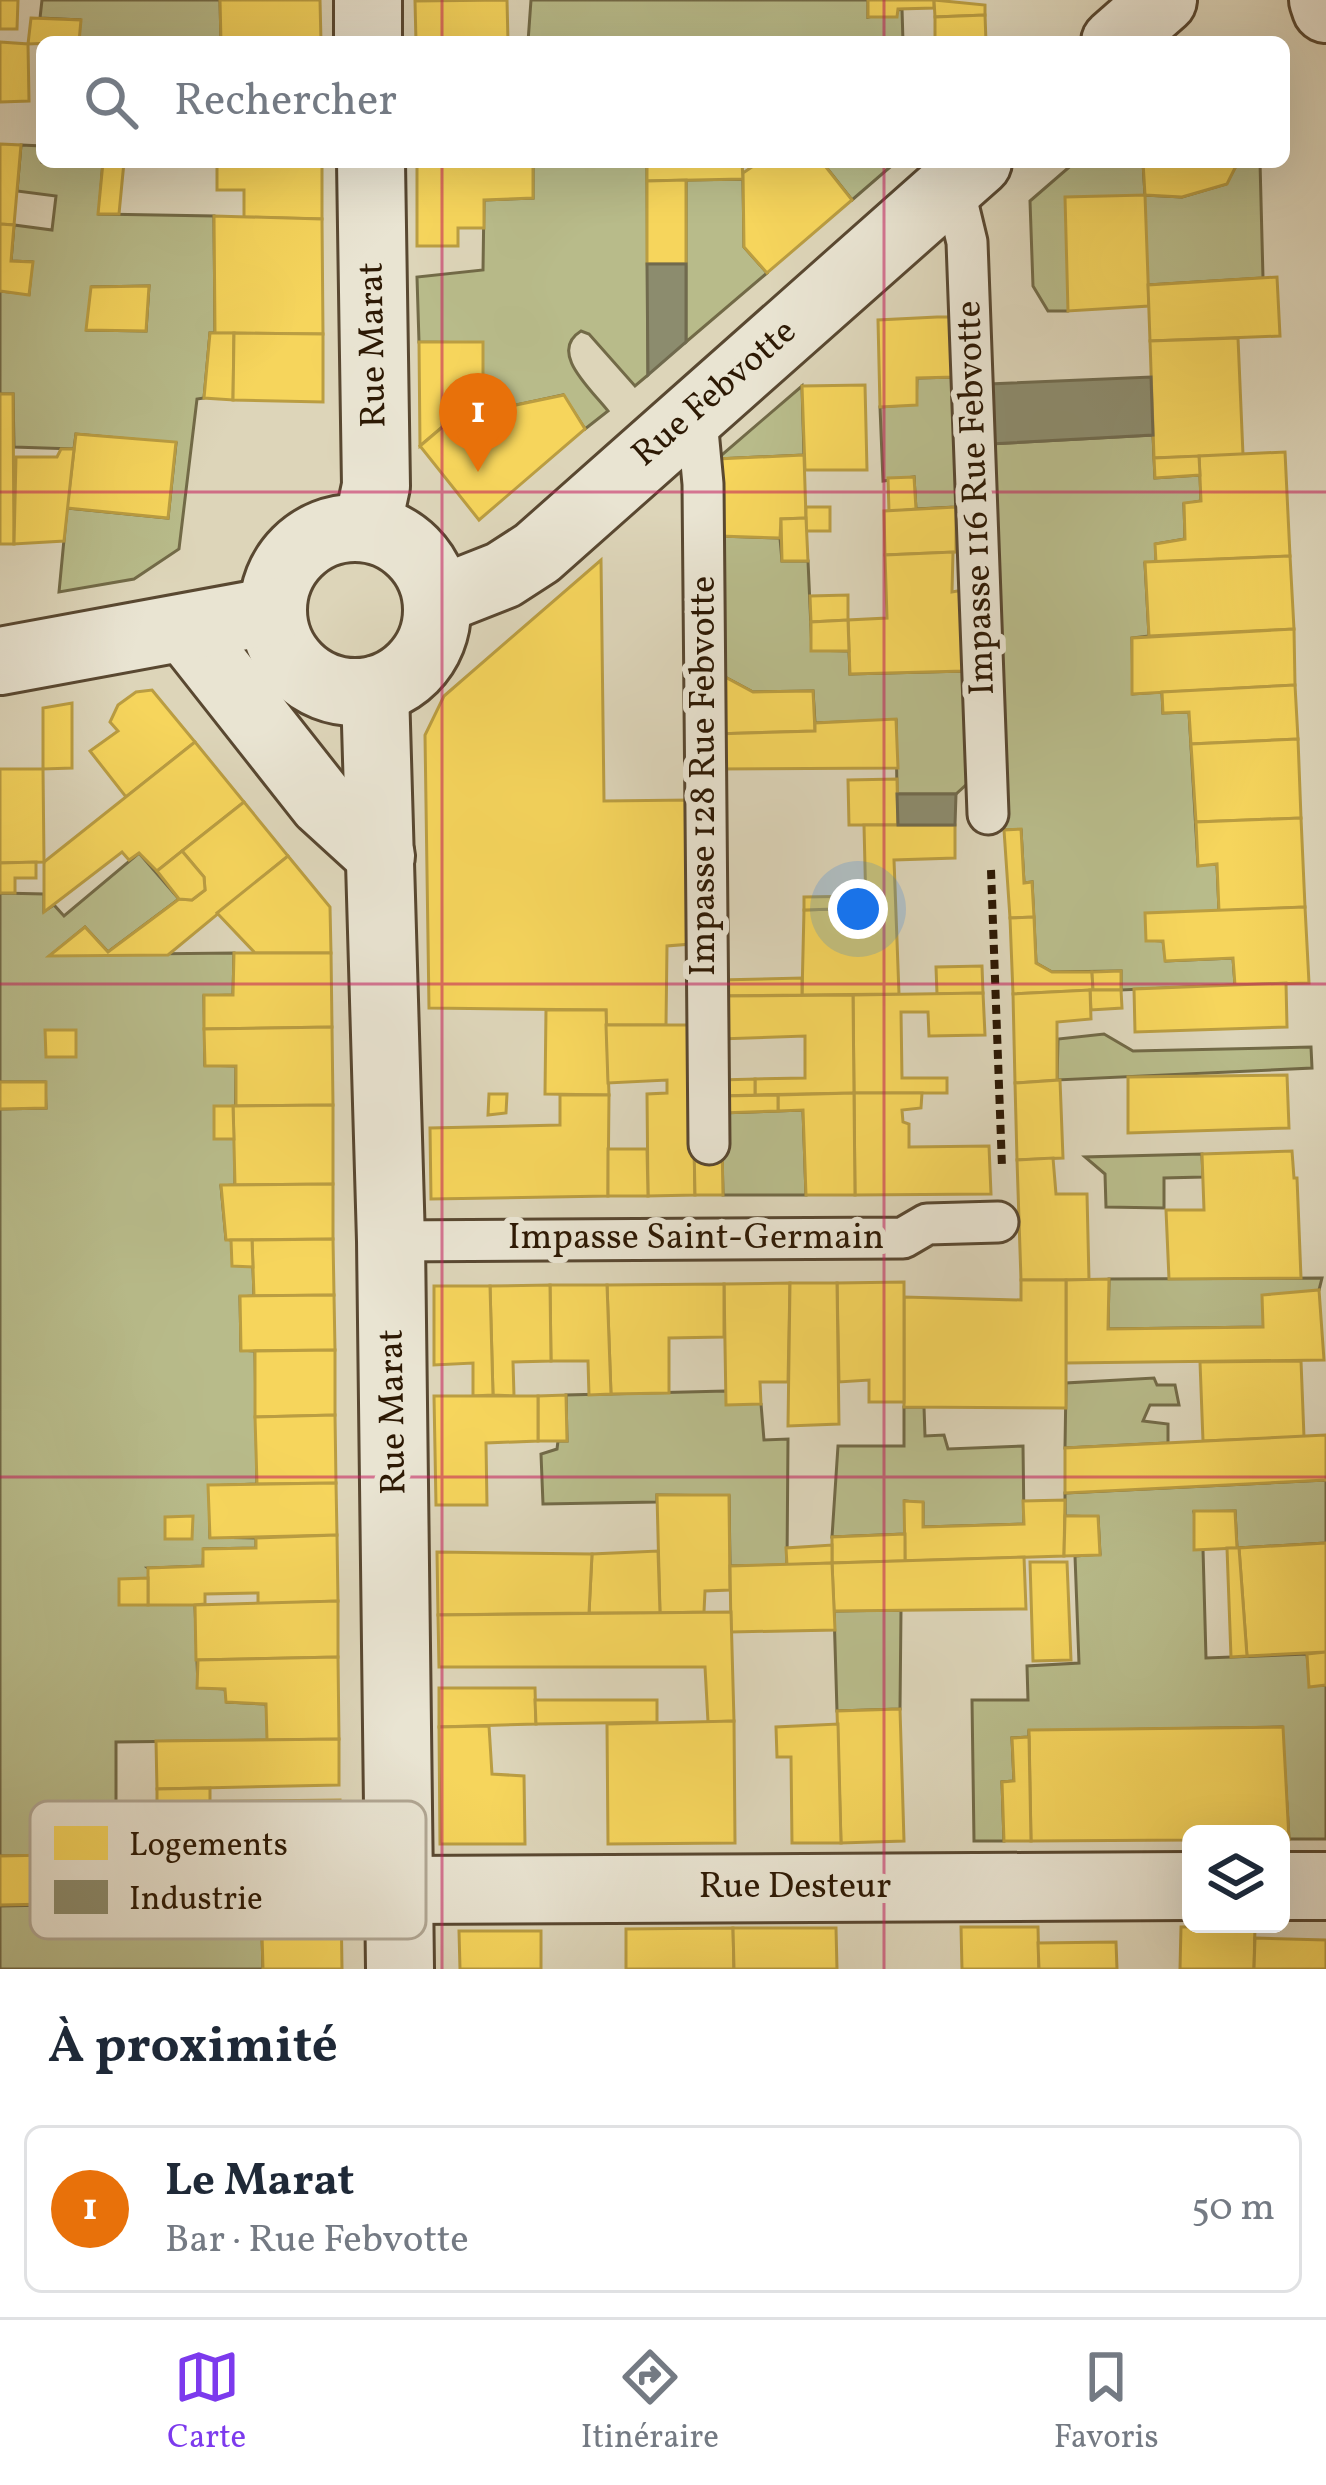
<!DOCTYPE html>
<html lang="fr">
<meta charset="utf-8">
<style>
:root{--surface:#fff;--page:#f2f2f3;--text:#1f2937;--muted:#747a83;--line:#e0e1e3;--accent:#7c3aed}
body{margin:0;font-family:Vollkorn,serif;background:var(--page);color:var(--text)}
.controls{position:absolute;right:36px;bottom:36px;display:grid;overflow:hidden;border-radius:18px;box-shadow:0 12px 48px #0002}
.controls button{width:108px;height:108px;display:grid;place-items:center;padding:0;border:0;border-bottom:3px solid var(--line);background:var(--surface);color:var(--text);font:60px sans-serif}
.you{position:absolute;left:858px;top:909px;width:42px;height:42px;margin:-30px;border:9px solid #fff;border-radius:50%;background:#1a73e8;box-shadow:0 0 0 18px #1a73e833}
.badge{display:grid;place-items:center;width:78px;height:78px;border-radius:50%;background:var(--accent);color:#fff;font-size:39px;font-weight:700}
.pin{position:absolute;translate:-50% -99px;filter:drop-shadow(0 3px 6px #0008)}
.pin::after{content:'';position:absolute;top:63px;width:42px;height:36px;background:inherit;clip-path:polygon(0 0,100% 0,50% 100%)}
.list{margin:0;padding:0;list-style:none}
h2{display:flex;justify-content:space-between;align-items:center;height:156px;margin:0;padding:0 48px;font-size:51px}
h2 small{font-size:39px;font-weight:400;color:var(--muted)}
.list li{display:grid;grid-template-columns:78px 1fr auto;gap:36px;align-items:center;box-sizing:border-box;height:168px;margin:0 24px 24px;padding:0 24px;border:3px solid var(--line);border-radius:18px}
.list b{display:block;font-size:45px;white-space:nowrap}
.list p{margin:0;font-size:39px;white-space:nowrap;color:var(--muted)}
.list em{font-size:39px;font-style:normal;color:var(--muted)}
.icon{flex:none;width:66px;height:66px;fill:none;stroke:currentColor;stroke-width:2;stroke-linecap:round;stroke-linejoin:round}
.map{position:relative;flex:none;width:1326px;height:1969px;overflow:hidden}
.search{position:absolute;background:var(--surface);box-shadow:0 12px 48px #0002;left:36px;right:36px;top:36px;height:132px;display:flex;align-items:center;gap:30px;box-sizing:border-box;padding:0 42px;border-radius:18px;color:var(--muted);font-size:45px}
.sheet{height:348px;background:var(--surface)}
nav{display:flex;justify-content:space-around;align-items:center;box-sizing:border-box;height:168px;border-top:3px solid var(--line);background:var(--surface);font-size:33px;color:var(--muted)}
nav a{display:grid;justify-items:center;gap:6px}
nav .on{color:var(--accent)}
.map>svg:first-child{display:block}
.green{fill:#b8bb8a;stroke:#726a47;stroke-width:3;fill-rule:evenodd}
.homes{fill:#f6d55c;stroke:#ba9d42;stroke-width:3}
.industry{fill:#8c8c6e;stroke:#706a4e;stroke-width:3}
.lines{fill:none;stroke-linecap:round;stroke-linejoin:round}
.service-casing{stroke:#594831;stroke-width:45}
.minor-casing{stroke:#594831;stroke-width:72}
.tertiary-casing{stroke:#594831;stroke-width:72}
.path{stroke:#2d1904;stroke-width:8;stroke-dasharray:9 6;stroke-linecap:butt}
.service{stroke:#e9e4d2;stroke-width:39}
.minor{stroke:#e9e4d2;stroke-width:66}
.tertiary{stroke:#e9e4d2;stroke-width:66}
.grid{fill:none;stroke:#c2185b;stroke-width:3;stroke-opacity:0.55}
.labels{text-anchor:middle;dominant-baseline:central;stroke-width:12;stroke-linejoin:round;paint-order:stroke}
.street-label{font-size:36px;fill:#2d1904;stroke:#e9e4d2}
.key{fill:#e9e4d2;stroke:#b1a794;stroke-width:3}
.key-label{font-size:33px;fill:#2d1904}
</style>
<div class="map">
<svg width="1326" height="1969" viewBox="0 0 1326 1969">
<rect width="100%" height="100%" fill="#ddd5b9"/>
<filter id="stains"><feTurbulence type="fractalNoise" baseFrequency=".00167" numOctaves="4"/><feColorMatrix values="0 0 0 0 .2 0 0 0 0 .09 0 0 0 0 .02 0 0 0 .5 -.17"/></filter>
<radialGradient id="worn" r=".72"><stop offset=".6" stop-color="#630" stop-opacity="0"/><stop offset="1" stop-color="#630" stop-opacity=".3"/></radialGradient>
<g class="green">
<path d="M42 0H220L221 42H79L80 20 40 18Z"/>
<path d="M531 0H868V17L902 9 903 42H528Z"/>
<path d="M21 145 42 146V162H103L99 214 214 216 215 333H210L204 398 197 399 179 549 134 579 59 592 67 508 168 518 176 443 76 434 74 449 14 447 13 394H0V291L29 294 32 262 11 261 14 225 52 230 56 196 17 191ZM149 286 146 331 87 330 92 287Z"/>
<path d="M533 162H647L648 375 635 386 589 334 581 331C547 352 592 390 608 411L585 429 563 395 483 412 482 343 419 342 417 277 483 270 484 200 533 198Z"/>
<path d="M822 162H896L852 200Z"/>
<path d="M1075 162H1143L1145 195 1182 197 1226 184 1238 162H1260L1263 278 1148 285 1068 311H1048L1033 286 1030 201Z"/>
<path d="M743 179 744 247 767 273 686 342V180Z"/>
<path d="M956 377 961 501 956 507 916 509 914 477 883 481 880 407 916 404 917 378Z"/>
<path d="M802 386 804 455 717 459Z"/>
<path d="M1153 435 1155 478 1200 475 1201 501 1184 504 1185 539 1156 544V562L1145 563 1149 636 1132 638 1133 694 1162 692 1163 713 1189 712 1198 865 1217 864 1219 911 1146 940 1163 941 1166 961 1233 958 1235 985 1121 990V971L1052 972 1036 963 1032 882 1024 883 1021 830H1004L990 444Z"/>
<path d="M719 536 780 538 782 561H808L812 650 849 651 850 674 965 671 968 783 956 794H897L896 720 815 723 813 691 753 692 725 677Z"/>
<path d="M139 853 179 899 108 952 85 927 51 955 234 953 233 995 204 996 205 1065 236 1066 235 1185 221 1186 226 1239 231 1240 253 1267 254 1296 240 1297 241 1350 255 1351 257 1484 209 1486 210 1537 256 1538V1548L204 1549 203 1566 148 1568 195 1605 198 1687 225 1689 227 1702 266 1704 270 1740 116 1742V1802H149L161 1852 201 1851 203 1901 261 1900 263 1969H0V1906L49 1905 50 1856H0V1109L46 1108 45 1082H0V893L44 894V911L54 905 64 916Z"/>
<path d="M1104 1034 1133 1051 1311 1047 1312 1068 1057 1080 1058 1039Z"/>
<path d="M803 1110 806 1195H723L721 1113Z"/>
<path d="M1202 1154 1203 1177 1164 1178V1208L1106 1207 1105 1174 1085 1157Z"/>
<path d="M1322 1278 1319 1290 1263 1327 1108 1329 1109 1279Z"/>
<path d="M1154 1378 1157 1385H1175L1179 1405H1150L1143 1421 1168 1424V1443L1065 1448 1066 1383Z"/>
<path d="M726 1391 761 1404 764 1440 788 1439 787 1565 730 1566 729 1496 657 1495V1502L543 1504 541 1454 557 1449 558 1441H567L566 1395Z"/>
<path d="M904 1407H924L925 1436 944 1435 948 1449 1023 1446 1024 1524 923 1527V1503L905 1501V1534L832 1537 838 1446H904Z"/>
<path d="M1326 1480V1543L1237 1548 1235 1511 1194 1512 1203 1549 1206 1658 1307 1654 1310 1686 1326 1685V1839H1289L1282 1727 1029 1731V1737L1012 1738 1014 1781 1002 1782 1004 1841H974L972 1700H1028L1027 1666 1079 1663 1075 1556 1100 1554 1098 1517 1065 1516V1493Z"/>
<path d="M901 1610 900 1709 837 1711 834 1611Z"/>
</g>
<g class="homes">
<path d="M0 0H18L17 29H0Z"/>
<path d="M220 0H320L321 42H221Z"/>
<path d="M507 0 508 42H416L415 1Z"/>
<path d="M868 0H934V8L898 9 897 17H868Z"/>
<path d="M934 0 985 5V15L935 17Z"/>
<path d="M985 15 986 42H935V17Z"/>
<path d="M31 18 81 20 79 42 28 44Z"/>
<path d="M0 42 28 44 29 101 0 102Z"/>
<path d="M0 144 21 145 14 225 0 224Z"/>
<path d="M103 162H124L119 214H98Z"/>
<path d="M217 162H322V219L244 217V190H217Z"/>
<path d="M417 162H533V198L484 200V228H458V246H417Z"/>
<path d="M647 162H742L743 179 647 181Z"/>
<path d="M759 162H822L852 200 767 273 744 247 743 173Z"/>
<path d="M1143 162H1238L1227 184 1182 197 1145 195Z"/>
<path d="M686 180V264H647V181Z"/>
<path d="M1145 195 1149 306 1068 311 1065 197Z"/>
<path d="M214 216 322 219 323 334 215 333Z"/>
<path d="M0 224 14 225 11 261 33 262 29 295 0 291Z"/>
<path d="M1277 277 1280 336 1150 341 1148 285Z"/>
<path d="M149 286 146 331 86 330 91 287Z"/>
<path d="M937 317H956V377L917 378V405L880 407 878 320Z"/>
<path d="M210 333H234L233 400 204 398Z"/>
<path d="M234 333 323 334V402L233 400Z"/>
<path d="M1238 338 1243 455 1154 458 1150 341Z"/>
<path d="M419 342H483V412L453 418 420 446Z"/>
<path d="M865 385 867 470H805L802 386Z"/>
<path d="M0 394H13L14 544H0Z"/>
<path d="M564 395 585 429 479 520 420 446 453 418Z"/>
<path d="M76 434 176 442 168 518 67 508Z"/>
<path d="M61 449H74L64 541 14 544 16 457H57Z"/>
<path d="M1285 452 1290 556 1156 562 1155 544 1185 539 1184 503 1201 501 1199 456Z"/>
<path d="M804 455 806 518 781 519 780 538 719 536 717 459Z"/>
<path d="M1199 456 1200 475 1155 478 1154 458Z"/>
<path d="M914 477 916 509 889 512 888 478Z"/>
<rect x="806" y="507" width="24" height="24"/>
<path d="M956 507V552L885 555 884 511Z"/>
<path d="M806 518 808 561H782L781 519Z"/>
<path d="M953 552 952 592 963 590 965 671 850 674 848 620 887 618 885 555Z"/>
<path d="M1290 556 1294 629 1149 636 1145 562Z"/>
<path d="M601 560 604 801 690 800 691 944 667 946 666 1025H606V1010L429 1008 425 735 444 696Z"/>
<path d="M848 595V620L811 622 810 596Z"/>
<path d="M848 620 849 651H811V622Z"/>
<path d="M1294 629 1295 685 1132 694V638Z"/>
<path d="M725 677 753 692 813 691 815 731 714 734 725 700Z"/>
<path d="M1295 685 1298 739 1191 744 1189 712 1163 713 1162 692Z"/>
<path d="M152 690 195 742 126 797 90 751 118 731 110 722 118 705 136 692Z"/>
<path d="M72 703V768L43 769V708Z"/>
<path d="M896 719 898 768 715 769 714 734 815 731V723Z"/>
<path d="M1298 739 1301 818 1196 822 1191 744Z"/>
<path d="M195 742 244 802 157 871 139 853 129 860 122 852 44 912V862Z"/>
<path d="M0 769H43L44 862 0 863Z"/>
<path d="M897 779 898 825H849L848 780Z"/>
<path d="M244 802 288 856 168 955 49 956 85 927 108 952 179 899 192 900 205 890 204 877 182 851Z"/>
<path d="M1301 818 1305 907 1219 911 1217 864 1198 866 1196 822Z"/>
<path d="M864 825H955V858L894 860 899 994 802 995 804 910 866 908Z"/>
<path d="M1021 829 1024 883 1032 882 1034 917 1010 918 1004 830Z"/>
<path d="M182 851 204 877 205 890 192 900 179 899 157 871Z"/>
<path d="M288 856 330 907 331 953H255L217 913Z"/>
<path d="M36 862V878H15V893H0V863Z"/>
<path d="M866 896V908L804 910V897Z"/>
<path d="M1305 907 1309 983 1235 985 1233 958 1165 961 1163 941H1146L1145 913Z"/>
<path d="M1034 917 1036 963 1052 972H1092L1093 990 1013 994 1010 918Z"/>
<path d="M234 953H331L332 1027 204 1029V995H233Z"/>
<path d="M982 966 983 993 937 994 936 967Z"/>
<path d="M1121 971V990H1093L1092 972Z"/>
<path d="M802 978V995L719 996V980Z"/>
<path d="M1286 983 1287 1027 1135 1032 1134 989Z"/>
<path d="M1090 990H1121L1122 1008 1091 1010Z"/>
<path d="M1090 990 1091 1019 1057 1022V1080L1015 1083 1013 994Z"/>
<path d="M983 993 985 1035 929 1036 928 1012H901L902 1078H947V1093H854L853 995Z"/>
<path d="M853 995 854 1093 755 1095V1079L805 1078V1036L719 1039V996Z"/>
<path d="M546 1010H606L609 1095 545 1094Z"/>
<path d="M606 1025H692L695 1195 648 1196 647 1094 667 1093V1080L608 1083Z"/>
<path d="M332 1027 333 1105 236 1106V1066H205L204 1029Z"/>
<path d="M45 1030H76V1057H46Z"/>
<path d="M1287 1075 1289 1128 1128 1133V1077Z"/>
<path d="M755 1079V1095L721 1096 720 1080Z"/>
<path d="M1060 1080 1063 1158 1017 1160 1015 1083Z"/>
<path d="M0 1082H46V1108L0 1109Z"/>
<path d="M854 1093H922L921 1108 902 1110 903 1122 909 1124V1147L989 1146 991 1194 855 1195Z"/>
<path d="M854 1093 855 1195H806L803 1110 778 1111V1095Z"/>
<path d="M489 1094H507L506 1113 488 1115Z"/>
<path d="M560 1095H609L608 1196 431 1199 430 1128 560 1125Z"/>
<path d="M778 1095V1111L721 1113V1096Z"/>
<path d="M333 1105V1184L235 1185 233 1106Z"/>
<path d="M214 1106H233L234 1139H214Z"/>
<path d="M722 1144 723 1195H695L694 1145Z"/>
<path d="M608 1149H647L648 1196H608Z"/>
<path d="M1292 1151 1294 1178H1297L1301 1278 1169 1279 1166 1210H1204L1202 1154Z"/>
<path d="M1053 1158 1056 1194H1087L1089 1280H1021L1017 1160Z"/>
<path d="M333 1184V1239L226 1240 221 1185Z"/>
<path d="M333 1239 334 1295 254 1296 252 1240Z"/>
<path d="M231 1240H252L253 1267 232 1266Z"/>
<path d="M1109 1279 1108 1329 1263 1327 1262 1295 1319 1290 1324 1360 1066 1363V1280Z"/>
<path d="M1021 1280H1066V1408L904 1407V1297L1021 1300Z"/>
<path d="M904 1282V1402H869V1380L839 1382 837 1283Z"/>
<path d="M790 1283 788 1382H760L761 1404 726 1405 724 1284Z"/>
<path d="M790 1283H837L839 1424 788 1426Z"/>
<path d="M724 1284V1337L669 1338V1393L611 1394 607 1285Z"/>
<path d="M550 1285H607L611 1394 589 1395 588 1361H551Z"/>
<path d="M550 1285 551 1361 513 1362 514 1396 493 1395 490 1286Z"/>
<path d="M434 1286H490L493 1395 473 1396V1363L434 1365Z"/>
<path d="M334 1295 335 1350 241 1351 240 1296Z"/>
<path d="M335 1350V1415L255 1417V1351Z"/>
<path d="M1301 1361 1304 1437 1203 1441 1200 1362Z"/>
<path d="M566 1395 567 1441H538V1396Z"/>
<path d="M434 1396H538V1441L486 1443 487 1505H436Z"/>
<path d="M335 1415 336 1483 257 1484 255 1417Z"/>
<path d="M1326 1435V1480L1065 1493V1448Z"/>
<path d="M336 1483 337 1535 210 1538 208 1485Z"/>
<path d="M657 1495H729L730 1590 705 1591 704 1612 660 1613Z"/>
<path d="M1065 1500 1064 1556 905 1561 904 1501 923 1502V1527L1024 1524 1023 1501Z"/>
<path d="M1194 1511H1235L1237 1548 1194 1550Z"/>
<path d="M193 1516 192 1539H165V1517Z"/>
<path d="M1065 1516H1098L1100 1555 1064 1556Z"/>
<path d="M905 1534V1561L832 1563V1537Z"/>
<path d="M337 1535 338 1601 258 1604V1593L205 1594V1604L195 1605H148V1568L203 1566V1549L256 1548V1538Z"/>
<path d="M1326 1543V1652L1247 1656 1239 1548Z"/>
<path d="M832 1545V1563L787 1565 786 1548Z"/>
<path d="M1227 1548H1239L1247 1656 1231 1657Z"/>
<path d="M658 1551 660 1613H589L592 1554Z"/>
<path d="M437 1552 592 1554 589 1613 438 1615Z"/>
<path d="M1024 1557 1026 1609 834 1611 832 1563Z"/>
<path d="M1030 1562H1067L1071 1660 1033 1661Z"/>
<path d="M832 1563 835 1630 731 1632 730 1566Z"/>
<path d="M148 1578V1605H119V1579Z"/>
<path d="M338 1601V1657L196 1660 195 1605Z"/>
<path d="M731 1612 734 1721 708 1722 705 1667H439L438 1615Z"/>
<path d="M1326 1652V1685L1309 1687 1307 1654Z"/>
<path d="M338 1657 339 1739 267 1740 266 1704 226 1702 225 1689 197 1688 198 1660Z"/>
<path d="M439 1688H535L536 1724 439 1727Z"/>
<path d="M535 1700H657V1722L536 1724Z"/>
<path d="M900 1709 904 1841 841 1843 837 1711Z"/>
<path d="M734 1721 735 1843 608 1844 607 1724Z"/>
<path d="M838 1724 841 1843H792L791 1757H777L776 1727Z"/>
<path d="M489 1726 492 1774 524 1776 525 1844H440L439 1727Z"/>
<path d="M1283 1727 1289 1839H1281V1834H1191V1840L1031 1841 1029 1730Z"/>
<path d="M1029 1737 1031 1841H1004L1002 1782 1014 1781 1012 1738Z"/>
<path d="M339 1739V1785L157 1789 156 1741Z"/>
<path d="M210 1788V1801L157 1802V1789Z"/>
<path d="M340 1800V1850L161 1852 149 1802Z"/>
<path d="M50 1855 49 1904 0 1905V1856Z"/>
<path d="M341 1898 342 1969H263L261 1900Z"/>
<path d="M1255 1926 1254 1969H1180L1181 1927Z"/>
<path d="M961 1927H1038L1039 1969H962Z"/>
<path d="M733 1928 734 1969H626V1929Z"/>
<path d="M733 1928H836L837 1969H734Z"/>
<path d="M459 1931H541V1969H460Z"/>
<path d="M1255 1938 1326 1940V1969H1254Z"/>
<path d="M1116 1942 1117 1969H1039L1038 1943Z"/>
</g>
<g class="industry">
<path d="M647 264H686V342L648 375Z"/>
<path d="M1151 377 1153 435 990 444 989 384Z"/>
<path d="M897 794H956L955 825H898Z"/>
</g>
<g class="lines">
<defs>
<g id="service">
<path d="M953 184 967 242 988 814"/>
<path d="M696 409 703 484 709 1144"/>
<path d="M391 1241 903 1238 927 1224 998 1222"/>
</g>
<g id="minor">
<path d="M368 0V42"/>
<path d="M1323 0 1326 9"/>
<path d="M367 528 376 486 371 162"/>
<path d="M185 628 323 803 381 856"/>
<path d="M375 690 391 1241 400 1969"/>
<path d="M1281 1886H1326"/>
<path d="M400 1890 1191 1886"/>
</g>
<g id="tertiary">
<path d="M1115 42 1163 0"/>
<circle cx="355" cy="610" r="82"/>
<path d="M437 601 503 575 537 553 978 162"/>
<path d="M0 661 272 611"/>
</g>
</defs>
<use href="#service" class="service-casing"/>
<use href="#minor" class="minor-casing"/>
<use href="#tertiary" class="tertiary-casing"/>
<path class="path" d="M991 870 1002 1167"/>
<use href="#service" class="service"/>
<use href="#minor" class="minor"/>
<use href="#tertiary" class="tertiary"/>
</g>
<path class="grid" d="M442 0V42M884 0V42M442 162V1969M884 162V1969M0 492H1326M0 984H1326M0 1477H1326"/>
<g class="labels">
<g class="street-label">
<text transform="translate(374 345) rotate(-91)">Rue Marat</text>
<text transform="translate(715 394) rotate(-41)">Rue Febvotte</text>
<text transform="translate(977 498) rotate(-92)">Impasse 116 Rue Febvotte</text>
<text transform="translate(705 776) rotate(-90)">Impasse 128 Rue Febvotte</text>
<text x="696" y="1239">Impasse Saint-Germain</text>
<text transform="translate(394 1412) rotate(-91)">Rue Marat</text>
<text x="795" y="1888">Rue Desteur</text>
</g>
</g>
<rect x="30" y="1801" width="396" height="138" rx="18" class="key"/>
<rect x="54" y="1826" width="54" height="34" fill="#f6d55c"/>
<rect x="54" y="1880" width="54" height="34" fill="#8c8c6e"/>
<g class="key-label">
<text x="129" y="1855">Logements</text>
<text x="129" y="1909">Industrie</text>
</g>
<rect width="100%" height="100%" filter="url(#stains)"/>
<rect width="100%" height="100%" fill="url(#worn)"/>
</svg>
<div class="controls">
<button><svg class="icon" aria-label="layers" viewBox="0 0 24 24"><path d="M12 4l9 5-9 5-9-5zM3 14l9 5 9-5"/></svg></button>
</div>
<div class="you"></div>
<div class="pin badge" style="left:478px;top:472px;background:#e8710a">1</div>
<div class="search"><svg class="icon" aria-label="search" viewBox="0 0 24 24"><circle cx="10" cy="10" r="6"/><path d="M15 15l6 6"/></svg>Rechercher</div>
</div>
<section class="sheet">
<h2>À proximité<small></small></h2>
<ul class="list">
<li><span class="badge" style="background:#e8710a">1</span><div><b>Le Marat</b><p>Bar · Rue Febvotte</p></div><em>50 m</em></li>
</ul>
</section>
<nav>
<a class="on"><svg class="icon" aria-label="map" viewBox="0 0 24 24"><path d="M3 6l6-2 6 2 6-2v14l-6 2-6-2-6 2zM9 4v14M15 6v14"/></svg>Carte</a>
<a><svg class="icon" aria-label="directions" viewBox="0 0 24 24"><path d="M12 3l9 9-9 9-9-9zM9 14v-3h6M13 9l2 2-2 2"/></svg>Itinéraire</a>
<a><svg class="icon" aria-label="saved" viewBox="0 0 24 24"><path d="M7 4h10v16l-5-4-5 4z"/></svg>Favoris</a>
</nav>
